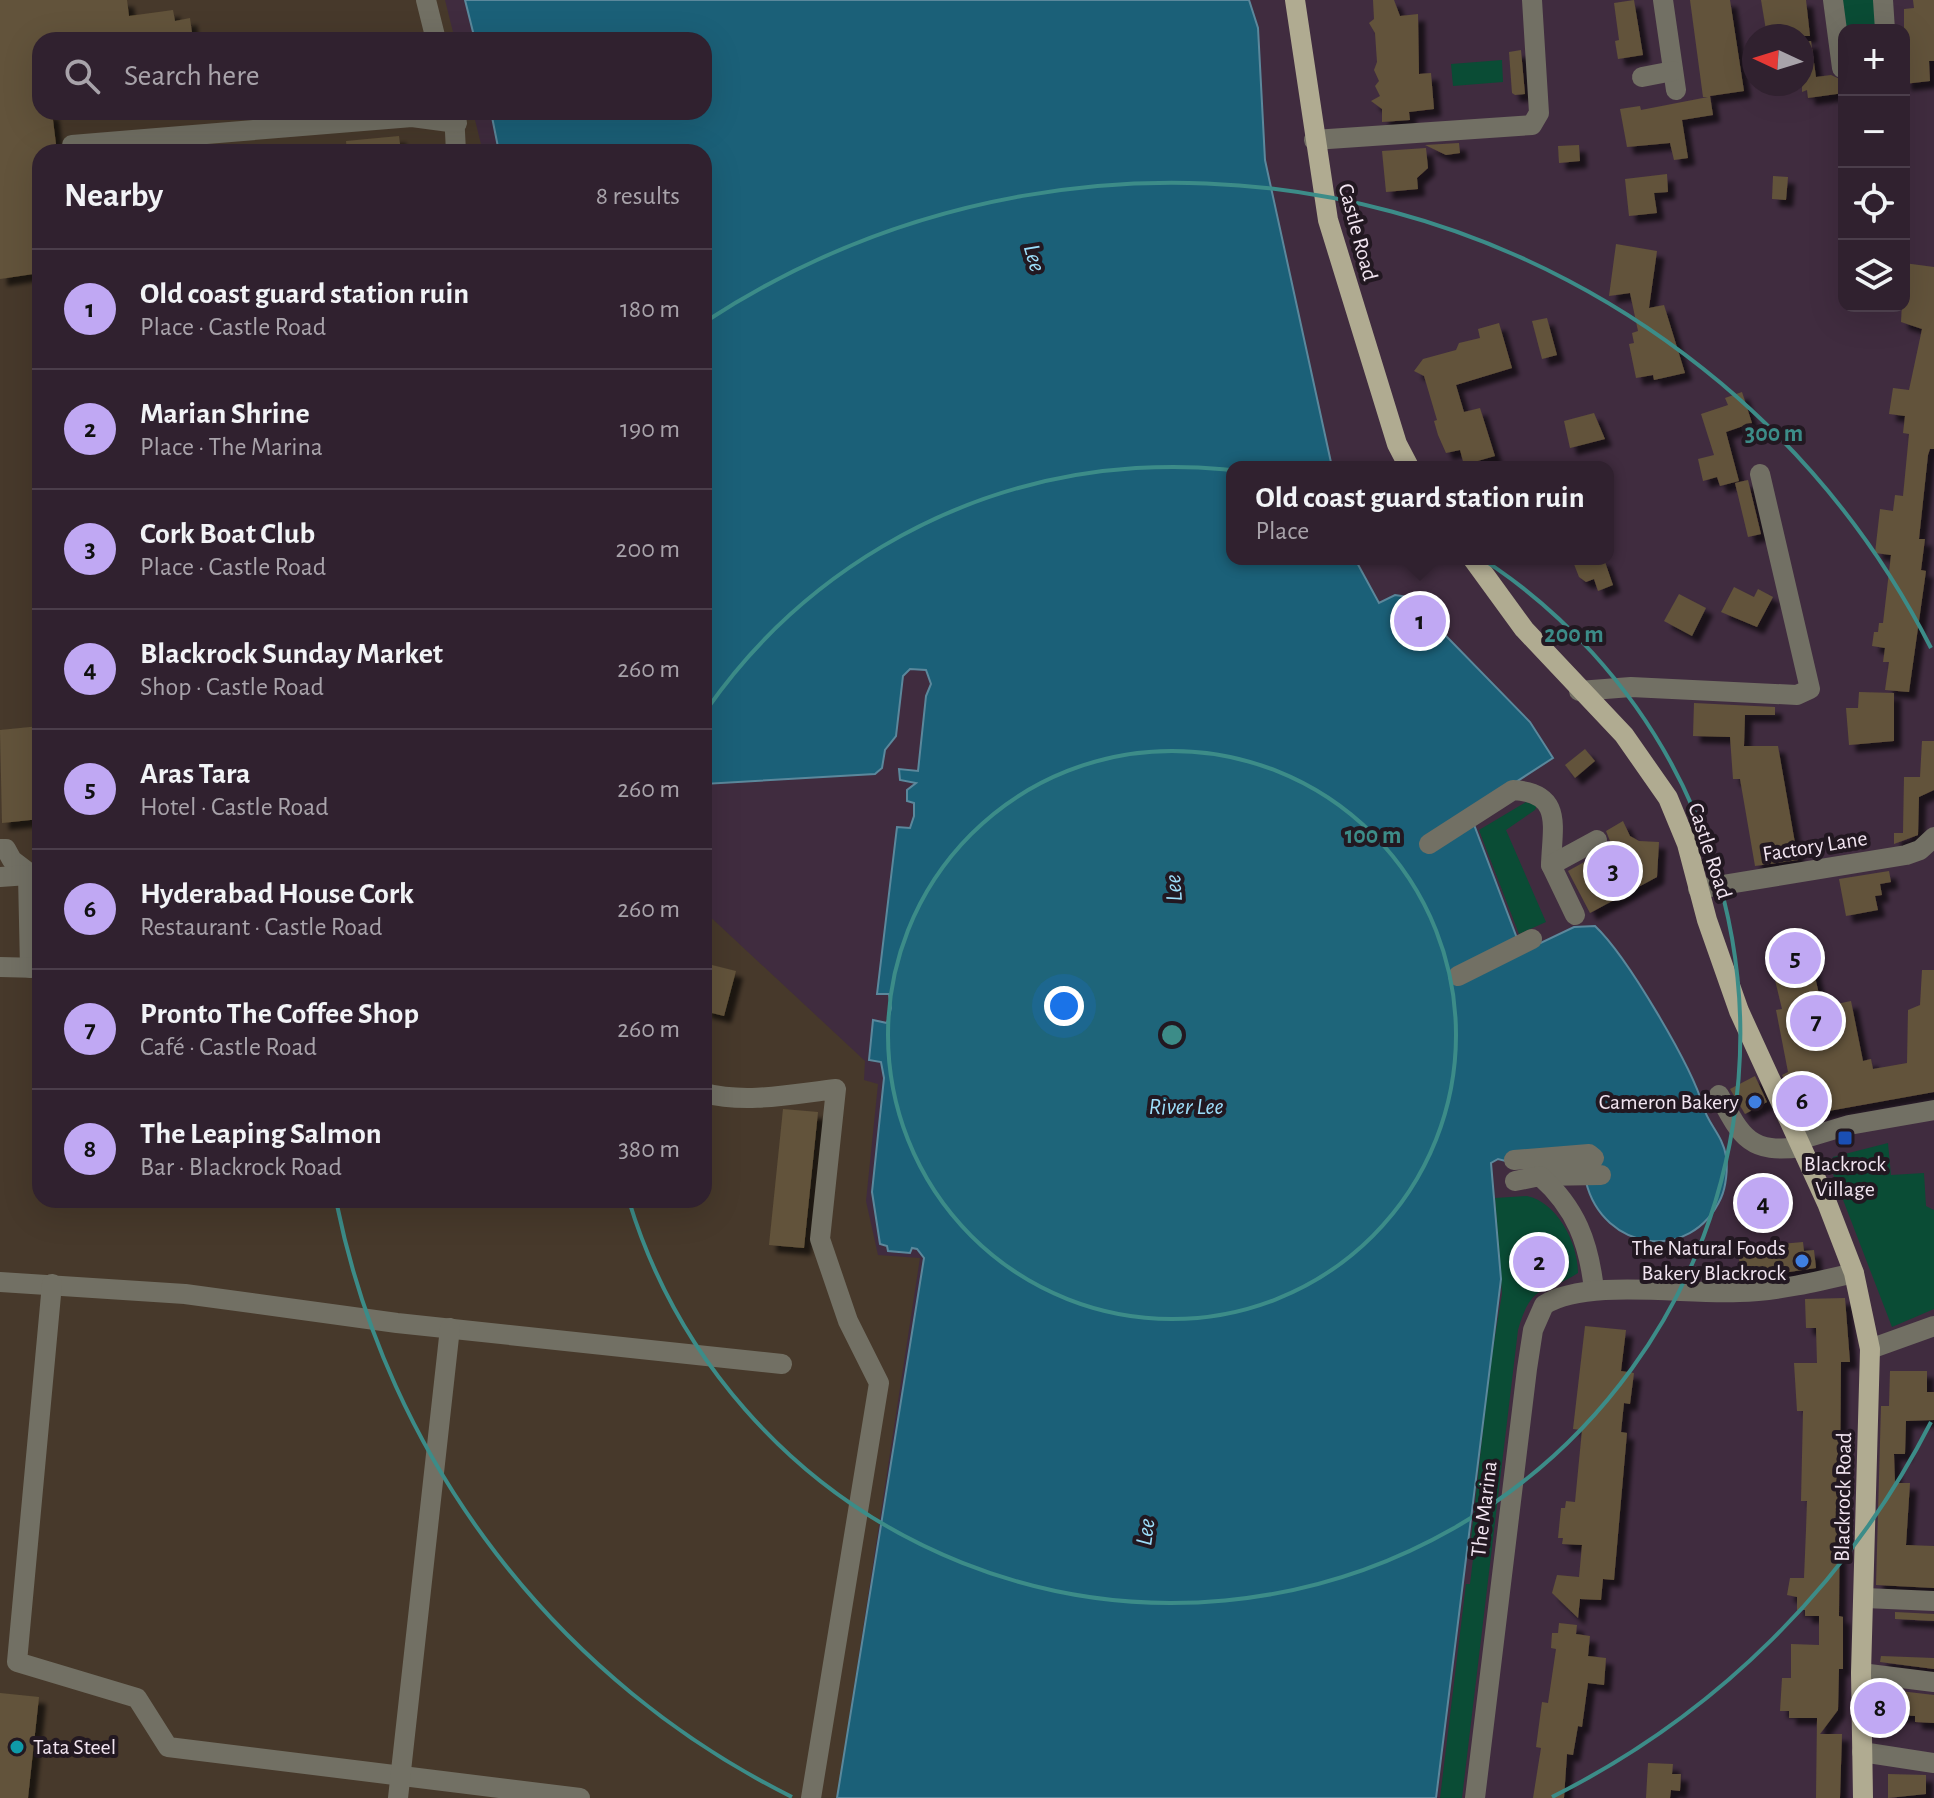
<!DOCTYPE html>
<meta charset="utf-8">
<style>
:root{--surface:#30212f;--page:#3c2e3b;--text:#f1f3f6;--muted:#a8a3aa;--line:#4b3e4b;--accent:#c0a8f3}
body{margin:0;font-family:"Alegreya Sans",sans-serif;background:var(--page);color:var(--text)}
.controls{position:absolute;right:24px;top:24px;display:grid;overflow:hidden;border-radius:16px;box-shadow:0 8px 32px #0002}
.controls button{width:72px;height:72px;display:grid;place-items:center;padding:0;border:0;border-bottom:2px solid var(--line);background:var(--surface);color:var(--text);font:40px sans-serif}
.compass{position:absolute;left:1742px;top:24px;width:72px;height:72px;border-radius:50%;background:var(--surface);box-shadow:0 8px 32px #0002;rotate:274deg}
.you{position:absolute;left:1064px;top:1006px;width:28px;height:28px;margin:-20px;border:6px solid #fff;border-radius:50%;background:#1a73e8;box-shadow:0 0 0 12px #1a73e833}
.badge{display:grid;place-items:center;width:52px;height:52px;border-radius:50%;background:var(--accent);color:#111;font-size:26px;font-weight:700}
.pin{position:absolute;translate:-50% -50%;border:4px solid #fff;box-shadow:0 2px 8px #0006}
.popup{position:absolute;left:1226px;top:461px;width:388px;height:104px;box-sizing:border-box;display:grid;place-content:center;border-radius:16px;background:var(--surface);filter:drop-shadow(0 2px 6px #0005);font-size:26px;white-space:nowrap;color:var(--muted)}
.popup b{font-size:30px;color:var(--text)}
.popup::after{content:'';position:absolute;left:50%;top:100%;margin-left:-16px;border:16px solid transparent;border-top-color:var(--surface)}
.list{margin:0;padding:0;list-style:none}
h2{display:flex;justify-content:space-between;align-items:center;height:104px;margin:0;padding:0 32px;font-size:34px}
h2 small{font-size:26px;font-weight:400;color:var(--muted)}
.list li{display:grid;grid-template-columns:52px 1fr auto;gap:24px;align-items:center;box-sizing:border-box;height:120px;padding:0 32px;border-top:2px solid var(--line)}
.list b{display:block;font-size:30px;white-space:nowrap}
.list p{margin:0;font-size:26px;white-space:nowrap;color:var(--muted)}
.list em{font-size:26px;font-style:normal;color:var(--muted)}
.icon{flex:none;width:44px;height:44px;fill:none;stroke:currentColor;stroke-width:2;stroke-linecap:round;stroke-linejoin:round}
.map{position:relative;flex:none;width:1934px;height:1798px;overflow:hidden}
.search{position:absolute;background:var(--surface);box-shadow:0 8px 32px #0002;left:32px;top:32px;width:680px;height:88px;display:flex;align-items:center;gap:20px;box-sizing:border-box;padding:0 28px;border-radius:24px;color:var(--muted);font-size:30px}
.panel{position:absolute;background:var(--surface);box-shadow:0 8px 32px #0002;left:32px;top:144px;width:680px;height:1064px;border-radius:24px}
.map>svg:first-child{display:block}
.industrial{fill:#47392b}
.green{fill:#0a4c35}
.water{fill:#1b6078;stroke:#5b889c;stroke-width:2}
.building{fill:#62533a;filter:url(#shadow)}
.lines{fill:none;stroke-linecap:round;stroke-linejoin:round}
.minor{stroke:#727064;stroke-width:20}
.major{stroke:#b0ab91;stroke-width:20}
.ring{fill:none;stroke:#3c8c88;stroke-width:4}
.shop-dot{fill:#3f7fe0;stroke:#221821;stroke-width:3}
.transit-dot{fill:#1a4fb4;stroke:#221821;stroke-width:3}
.culture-dot{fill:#0f9aa8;stroke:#221821;stroke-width:3}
.labels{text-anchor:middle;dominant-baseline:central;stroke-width:8;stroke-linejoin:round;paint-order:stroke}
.street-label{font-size:22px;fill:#f1e4f0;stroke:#221821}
.poi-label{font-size:22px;fill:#f1e4f0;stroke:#221821;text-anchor:end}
.water-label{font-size:24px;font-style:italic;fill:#9ddefa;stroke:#221821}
.centre{fill:#3c8c88;stroke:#221821;stroke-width:4}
.ring-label{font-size:24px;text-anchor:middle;font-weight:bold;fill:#3c8c88;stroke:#221821;stroke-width:8;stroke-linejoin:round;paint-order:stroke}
</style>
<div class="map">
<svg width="1934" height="1798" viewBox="0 0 1934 1798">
<defs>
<filter id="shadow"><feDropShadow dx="7" dy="7" stdDeviation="2" flood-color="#0009"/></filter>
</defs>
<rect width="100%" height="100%" fill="#402c3f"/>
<path class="industrial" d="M0 0H445L455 40H40V112H473L483 152H40V1200H704V911L865 1061 864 1080 878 1084 866 1201 878 1255 920 1258 837 1798H0Z"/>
<g class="green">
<path d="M1842 0H1875L1877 22 1868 30H1846Z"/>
<path d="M1502 60 1503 82 1453 86 1451 64Z"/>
<path d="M1526 802 1537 806 1535 810 1506 830 1546 922 1519 934 1479 830Z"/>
<path d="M1888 1143 1891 1175 1924 1173 1926 1206 1934 1210V1309L1892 1327 1830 1166 1833 1157Z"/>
<path d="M1527 1196C1557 1202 1578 1243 1578 1273 1544 1295 1532 1281 1518 1330L1462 1798H1440L1466 1584H1470L1473 1559 1469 1558 1490 1366 1502 1294 1495 1198Z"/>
</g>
<path class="water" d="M465 0H1249L1258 28 1265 160 1332 467H1232V559H1355L1379 603 1395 595 1408 597 1530 722 1553 758 1425 841 1473 822 1518 941 1461 981 1574 927 1595 926C1627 956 1692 1067 1703 1106 1708 1124 1723 1136 1726 1156 1728 1168 1726 1187 1721 1198 1691 1264 1603 1251 1586 1182L1498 1159 1491 1163 1501 1279 1436 1798H837L924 1258 917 1249 912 1248 910 1253 888 1251 887 1246 880 1244 872 1192 884 1078 881 1062 869 1060 873 1020 887 1023 891 1008 889 994H877L897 827 910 828 914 816V803L907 801V790L916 783 900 780 899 769 918 771 926 696 931 684 926 670 910 669 903 676 896 736 885 750 882 768 875 774 704 784V152H499L491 112H704V40H475Z"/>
<g class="building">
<path d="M0 0H127L129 16 173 10 175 21 190 18 193 40H40V112H52L57 152H40V273L0 279Z"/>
<path d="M1373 0H1394L1400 16 1418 14 1419 74 1431 73 1434 109 1409 112 1410 120 1382 122V109L1371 101 1380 96 1375 86 1379 81 1374 70 1377 62 1375 33 1369 23 1374 19Z"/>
<path d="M1634 0 1643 55 1618 59 1615 41 1619 40 1614 3Z"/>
<path d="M1690 0H1730L1744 91 1710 96 1713 115 1682 120 1688 158 1674 160 1670 143 1627 147 1620 109 1640 106 1641 110 1708 97H1703Z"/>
<path d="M1761 0H1806L1810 36H1767Z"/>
<path d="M1913 0H1934V61H1929L1930 81 1904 84V9L1914 8Z"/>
<path d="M1811 41 1816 77 1831 75 1844 81V93L1808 98 1807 90 1802 92V42Z"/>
<path d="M1521 50 1525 94 1515 95 1512 93 1509 52Z"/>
<path d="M399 136 401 152H347L346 141Z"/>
<path d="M1459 143 1460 153 1446 155 1425 145Z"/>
<path d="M1579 145 1580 161 1559 163 1558 146Z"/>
<path d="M1426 148 1428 168 1417 178 1418 189 1386 192 1382 151Z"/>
<path d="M1667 174 1668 192 1654 193 1657 213 1629 216 1625 179Z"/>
<path d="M1773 176 1788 177 1786 200 1772 199Z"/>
<path d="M1616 244 1657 251 1649 308 1664 305 1685 373 1654 380 1653 375 1636 378 1629 344 1634 343 1632 333 1638 331 1630 293 1609 296Z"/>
<path d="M1904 263 1934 267V449H1930L1928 455 1919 539H1925L1921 570 1926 571 1909 692 1885 690 1889 662H1883L1885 648 1872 646 1874 632H1878L1879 623H1883L1891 555 1875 553 1880 509 1893 511 1895 495 1903 496 1909 434 1903 433 1905 416 1889 414 1893 388 1909 390 1922 329 1901 322Z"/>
<path d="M1547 318 1557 355 1542 359 1532 321Z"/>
<path d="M1499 323 1512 368 1456 385 1464 412 1480 408 1495 456 1464 465 1460 450 1446 453 1438 435 1434 421 1437 420 1424 376 1414 371 1423 359 1456 350 1459 343 1480 338 1478 329Z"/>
<path d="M1742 392 1752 423 1726 432 1739 481 1720 486 1717 477 1703 481 1698 459 1714 455 1701 414 1728 405 1725 398Z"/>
<path d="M1594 413 1605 439 1570 448 1564 421Z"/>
<path d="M1748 480 1761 534 1748 537 1735 483Z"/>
<path d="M1572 559H1604L1613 585 1598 591 1594 579 1586 582 1579 577Z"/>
<path d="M1734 587 1754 597 1758 589 1773 597 1757 627 1721 612Z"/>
<path d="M1679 594 1706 608 1692 636 1664 621Z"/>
<path d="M1859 692 1894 693V741L1849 745 1846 708H1858Z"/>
<path d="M1694 703 1775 707V715H1745L1744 746H1778L1798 860 1755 866 1740 779H1733L1730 737 1693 736Z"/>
<path d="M40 726V819L2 823 0 730Z"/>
<path d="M1922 741H1934V790L1919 797 1918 835 1894 844V833H1903L1904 777H1920Z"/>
<path d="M1585 749 1595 761 1575 778 1565 765Z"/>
<path d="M1623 821 1630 836 1639 841 1659 842 1657 877 1590 913 1568 871 1604 851 1610 841 1606 831Z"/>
<path d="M1889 871 1891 882 1880 884 1882 895 1875 896 1878 910 1846 916 1839 879Z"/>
<path d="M1806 938 1822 1007 1851 1001 1863 1061 1871 1059 1873 1069 1907 1063 1908 1010 1920 1005 1922 970H1934V1092L1801 1116 1782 1075 1788 1072 1776 1010 1782 1009 1767 947Z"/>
<path d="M704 963 736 971 724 1016 704 1011Z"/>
<path d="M1755 1076 1767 1102 1745 1114 1730 1089Z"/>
<path d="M783 1109 818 1112 804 1248 769 1245Z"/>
<path d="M1803 1242 1804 1251 1814 1250 1816 1268 1741 1279 1738 1248Z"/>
<path d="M1845 1298 1850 1362H1841L1839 1616 1843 1617V1669H1839L1838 1710 1820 1734H1842L1840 1798H1816L1817 1718H1789V1711H1780L1782 1678H1791V1644L1819 1645V1616H1805V1610H1797V1597L1787 1595 1790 1578H1804L1806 1530 1807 1501H1801L1803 1411H1797L1794 1363H1817L1816 1328H1806L1805 1299Z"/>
<path d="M1585 1326 1626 1330 1621 1371 1634 1373 1630 1404 1624 1403 1621 1432 1627 1433 1614 1580 1603 1579 1601 1600 1580 1599 1578 1618 1552 1593 1557 1575 1579 1577 1582 1545 1562 1544 1563 1538H1558L1561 1508H1565L1566 1501 1575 1502 1582 1430 1573 1429Z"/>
<path d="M1890 1371H1927V1392H1934V1420L1906 1421 1905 1454H1894L1895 1483H1910L1906 1545 1934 1546V1588L1876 1585 1881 1406H1889Z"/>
<path d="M1895 1612 1934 1614V1621L1895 1619Z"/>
<path d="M1559 1623 1577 1625 1576 1634 1590 1636 1588 1656 1606 1658 1604 1685 1588 1683 1582 1727 1578 1726 1573 1755 1567 1754 1564 1798H1533L1541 1748 1536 1747 1542 1702 1548 1703 1556 1649 1551 1648 1552 1633H1558Z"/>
<path d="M1881 1656 1934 1658V1669L1880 1662Z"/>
<path d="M1874 1688 1934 1695V1723L1915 1722V1716L1875 1714Z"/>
<path d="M0 1693 39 1697 28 1798H0Z"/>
<path d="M1648 1763 1673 1764 1672 1774H1681L1680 1791 1671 1790 1670 1798H1646Z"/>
<path d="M1888 1774 1926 1775V1794L1888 1798Z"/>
</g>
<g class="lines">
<g class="minor">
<path d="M426 0 436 40"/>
<path d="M1663 0 1676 90"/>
<path d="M1833 0 1842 68"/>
<path d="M1883 0 1885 30"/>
<path d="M1642 77 1673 71"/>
<path d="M454 112 456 152"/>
<path d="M1314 140 1532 125 1539 113 1532 0"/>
<path d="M72 145 412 117 457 123"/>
<path d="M1579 691 1631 687 1797 695 1810 689 1760 474"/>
<path d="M1429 844 1513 790C1564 793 1552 827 1551 865"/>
<path d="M0 849H6L12 860 33 876"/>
<path d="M0 877 28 875 30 968"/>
<path d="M1698 889 1906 855 1920 850 1934 837"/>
<path d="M1575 915 1551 865 1597 840"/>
<path d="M0 967 40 968"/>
<path d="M1458 976 1532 939"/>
<path d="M704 1093C747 1104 792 1094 836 1089L820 1239 848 1321 879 1383 811 1798"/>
<path d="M1719 1095C1742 1138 1750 1154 1802 1147"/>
<path d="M1799 1140 1849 1125 1934 1110"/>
<path d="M1514 1160 1589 1154 1594 1158 1590 1162 1540 1165V1176L1601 1175"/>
<path d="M1515 1181 1540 1176C1576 1208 1589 1243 1594 1290"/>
<path d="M0 1282 185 1294 397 1323 782 1364"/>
<path d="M52 1284 17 1662 137 1698 168 1747 580 1798"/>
<path d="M1870 1349 1934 1326"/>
<path d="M1865 1598 1934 1601"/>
<path d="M1861 1673 1934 1682"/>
<path d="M1862 1752 1934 1763"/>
<path d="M398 1798 450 1328"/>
<path d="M1475 1798 1527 1369 1533 1330 1544 1305C1587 1278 1685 1295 1739 1292 1778 1291 1816 1282 1854 1273"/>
</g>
<g class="major">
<path d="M1295 0 1328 220 1397 444 1409 467"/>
<path d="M1473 559 1524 629 1624 735 1668 798 1687 844 1707 920 1739 1011 1827 1203 1854 1273 1870 1349 1861 1673 1863 1798"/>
</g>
</g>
<circle cx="1172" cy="1035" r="284" fill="#3c8c88" fill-opacity=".12"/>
<g class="ring">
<circle cx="1172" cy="1035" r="284"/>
<path d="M707 709A568 568 0 1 1 629 1201"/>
<path d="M1931 1422A852 852 0 0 1 1552 1797M792 1797A852 852 0 0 1 337 1205M708 320A852 852 0 0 1 1931 648"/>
</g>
<g class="shop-dot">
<circle cx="1755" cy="1102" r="8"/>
<circle cx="1802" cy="1261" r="8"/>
</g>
<rect class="transit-dot" x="1837" y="1130" width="16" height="16" rx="4"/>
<circle class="culture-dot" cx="17" cy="1747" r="8"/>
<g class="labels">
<g class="street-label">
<text transform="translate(1358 232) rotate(75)">Castle Road</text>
<text transform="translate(1815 846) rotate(-9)">Factory Lane</text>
<text transform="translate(1710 851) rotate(72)">Castle Road</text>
<text transform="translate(1843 1497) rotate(-89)">Blackrock Road</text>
<text transform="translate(1484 1509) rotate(-83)">The Marina</text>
</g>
<g class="poi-label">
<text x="1739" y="1102">Cameron Bakery</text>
<text x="1845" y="1164" text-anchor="middle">Blackrock<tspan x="1845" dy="25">Village</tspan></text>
<text x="1786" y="1248">The Natural Foods<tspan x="1786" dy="25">Bakery Blackrock</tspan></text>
<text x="33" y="1747" text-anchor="start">Tata Steel</text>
</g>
<g class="water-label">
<text transform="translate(1034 258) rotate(74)">Lee</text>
<text transform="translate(1174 888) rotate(-94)">Lee</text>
<text x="1186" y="1107">River Lee</text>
<text transform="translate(1146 1532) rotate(-82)">Lee</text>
</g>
</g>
<circle cx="1172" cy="1035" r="12" class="centre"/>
<g class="ring-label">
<text x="1774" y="441">300 m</text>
<text x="1574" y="642">200 m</text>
<text x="1373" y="843">100 m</text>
</g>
</svg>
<div class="controls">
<button>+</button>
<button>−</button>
<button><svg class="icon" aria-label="locate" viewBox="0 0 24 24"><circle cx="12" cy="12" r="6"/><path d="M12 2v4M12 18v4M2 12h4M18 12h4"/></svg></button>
<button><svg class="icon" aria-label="layers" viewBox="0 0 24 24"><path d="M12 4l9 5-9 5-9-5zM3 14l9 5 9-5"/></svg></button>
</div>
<svg class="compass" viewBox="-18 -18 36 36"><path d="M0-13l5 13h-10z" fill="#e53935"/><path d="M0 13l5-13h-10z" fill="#a8a3aa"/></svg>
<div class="you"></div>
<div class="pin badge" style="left:1420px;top:621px">1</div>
<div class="popup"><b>Old coast guard station ruin</b>Place</div>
<div class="pin badge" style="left:1539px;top:1262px">2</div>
<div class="pin badge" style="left:1613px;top:871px">3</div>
<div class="pin badge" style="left:1763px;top:1203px">4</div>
<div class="pin badge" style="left:1795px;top:958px">5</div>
<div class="pin badge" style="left:1802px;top:1101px">6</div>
<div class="pin badge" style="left:1816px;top:1021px">7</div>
<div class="pin badge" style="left:1880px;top:1708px">8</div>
<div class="search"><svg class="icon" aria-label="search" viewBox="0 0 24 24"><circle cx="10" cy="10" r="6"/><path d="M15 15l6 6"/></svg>Search here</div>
<section class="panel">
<h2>Nearby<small>8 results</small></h2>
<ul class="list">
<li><span class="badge">1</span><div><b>Old coast guard station ruin</b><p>Place · Castle Road</p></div><em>180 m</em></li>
<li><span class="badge">2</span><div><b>Marian Shrine</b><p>Place · The Marina</p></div><em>190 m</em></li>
<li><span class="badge">3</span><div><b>Cork Boat Club</b><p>Place · Castle Road</p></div><em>200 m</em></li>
<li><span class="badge">4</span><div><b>Blackrock Sunday Market</b><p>Shop · Castle Road</p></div><em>260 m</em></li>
<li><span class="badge">5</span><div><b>Aras Tara</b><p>Hotel · Castle Road</p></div><em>260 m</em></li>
<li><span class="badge">6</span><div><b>Hyderabad House Cork</b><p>Restaurant · Castle Road</p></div><em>260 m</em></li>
<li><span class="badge">7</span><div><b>Pronto The Coffee Shop</b><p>Café · Castle Road</p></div><em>260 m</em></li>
<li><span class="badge">8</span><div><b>The Leaping Salmon</b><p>Bar · Blackrock Road</p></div><em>380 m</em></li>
</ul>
</section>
</div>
